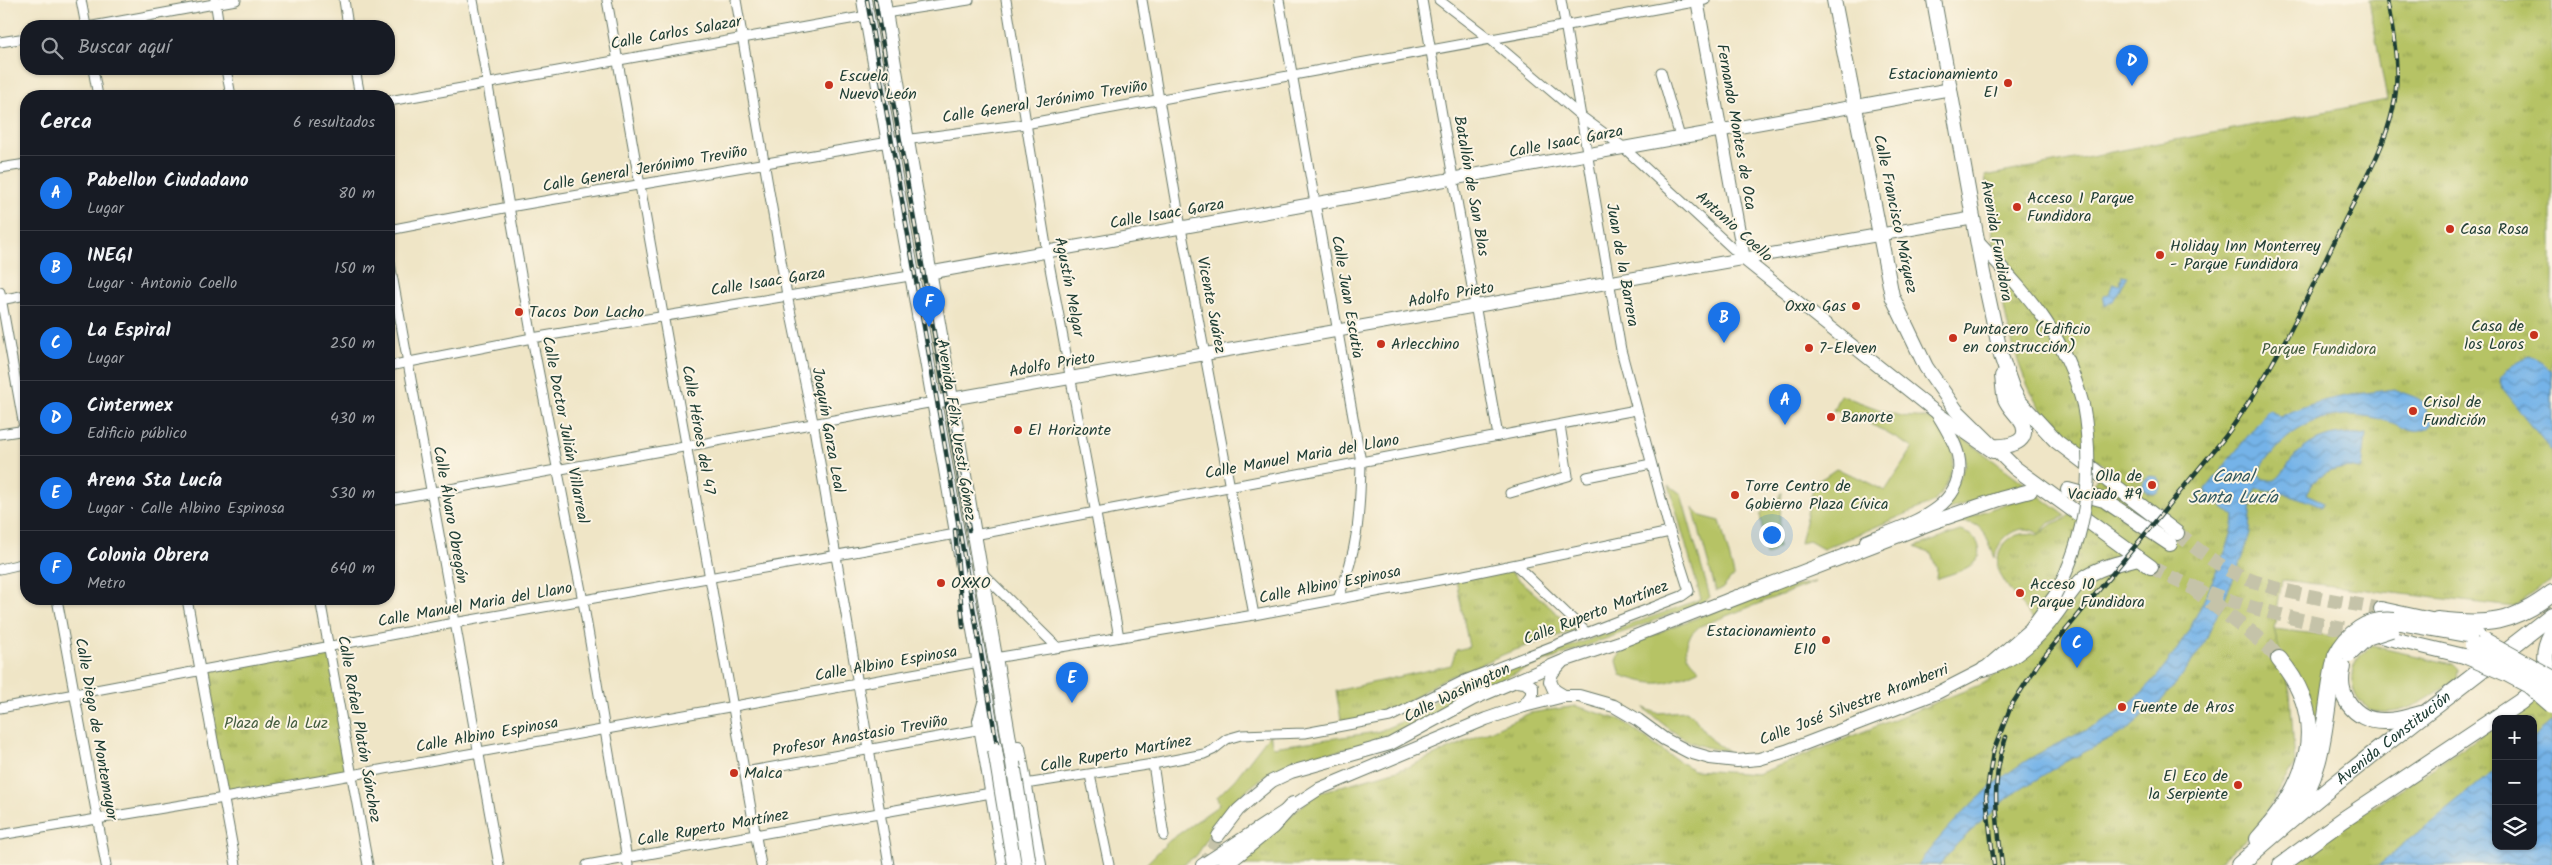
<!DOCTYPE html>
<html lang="es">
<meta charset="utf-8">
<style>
:root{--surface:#171b24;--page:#20242c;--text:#f1f3f6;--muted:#9ea1a6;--line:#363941;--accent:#1a73e8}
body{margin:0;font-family:Kalam,sans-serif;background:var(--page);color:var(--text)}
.controls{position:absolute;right:15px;bottom:15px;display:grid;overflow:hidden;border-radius:10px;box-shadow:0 1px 4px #0004}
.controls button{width:45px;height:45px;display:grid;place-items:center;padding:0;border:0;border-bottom:1px solid var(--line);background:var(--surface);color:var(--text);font:25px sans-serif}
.you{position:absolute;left:1771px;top:534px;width:18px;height:18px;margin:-12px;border:4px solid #fff;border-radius:50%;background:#1a73e8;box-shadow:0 0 0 8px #1a73e833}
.badge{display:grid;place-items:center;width:32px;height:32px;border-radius:50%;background:var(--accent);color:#fff;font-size:16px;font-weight:700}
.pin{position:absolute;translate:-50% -41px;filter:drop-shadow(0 1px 2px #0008)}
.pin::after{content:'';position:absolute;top:26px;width:18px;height:15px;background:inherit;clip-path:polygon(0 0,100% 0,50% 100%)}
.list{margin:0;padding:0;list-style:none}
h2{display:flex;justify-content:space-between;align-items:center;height:65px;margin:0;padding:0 20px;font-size:21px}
h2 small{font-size:16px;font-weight:400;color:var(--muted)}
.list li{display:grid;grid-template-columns:32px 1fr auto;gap:15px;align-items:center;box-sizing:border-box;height:75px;padding:0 20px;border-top:1px solid var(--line)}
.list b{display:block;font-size:19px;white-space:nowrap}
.list p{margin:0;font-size:16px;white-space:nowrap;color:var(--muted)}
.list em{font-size:16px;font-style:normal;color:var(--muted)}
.icon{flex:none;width:28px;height:28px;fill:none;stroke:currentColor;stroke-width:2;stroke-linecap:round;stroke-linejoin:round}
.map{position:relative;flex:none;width:2552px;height:865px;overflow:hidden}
.search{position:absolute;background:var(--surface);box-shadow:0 1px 4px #0004;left:20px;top:20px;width:375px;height:55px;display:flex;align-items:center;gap:12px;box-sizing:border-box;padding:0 18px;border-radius:20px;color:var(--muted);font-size:19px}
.panel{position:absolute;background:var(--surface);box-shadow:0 1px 4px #0004;left:20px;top:90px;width:375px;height:515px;border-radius:20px}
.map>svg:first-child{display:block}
.green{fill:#b6c365;stroke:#6a804c}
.park{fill:url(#park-tufts);stroke:#6a804c}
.water{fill:url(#water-waves);stroke:#4a788e}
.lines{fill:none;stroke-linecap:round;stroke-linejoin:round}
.secondary-tunnel{stroke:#c5c3a9;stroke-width:12;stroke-dasharray:12 6;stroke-linecap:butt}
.primary-tunnel{stroke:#c5c3a9;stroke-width:14;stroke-dasharray:14 7;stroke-linecap:butt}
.highway-tunnel{stroke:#c5c3a9;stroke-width:16;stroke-dasharray:16 8;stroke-linecap:butt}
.street-casing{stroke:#687867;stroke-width:11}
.secondary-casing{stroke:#687867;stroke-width:14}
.primary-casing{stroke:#687867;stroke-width:16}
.highway-casing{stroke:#687867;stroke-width:18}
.street{stroke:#fff;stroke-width:9}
.secondary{stroke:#fff;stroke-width:12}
.primary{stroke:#fff;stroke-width:14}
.highway{stroke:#fff;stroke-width:16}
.rail-casing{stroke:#1f3d34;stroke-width:4.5}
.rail{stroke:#fcf5e5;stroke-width:2.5;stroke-dasharray:8;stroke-linecap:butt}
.secondary-bridge-casing{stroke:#687867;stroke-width:14;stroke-linecap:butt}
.primary-bridge-casing{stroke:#687867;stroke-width:16;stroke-linecap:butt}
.highway-bridge-casing{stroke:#687867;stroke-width:18;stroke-linecap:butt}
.secondary-bridge{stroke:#fff;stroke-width:12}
.primary-bridge{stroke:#fff;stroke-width:14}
.highway-bridge{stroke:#fff;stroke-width:16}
.poi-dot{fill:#c8321e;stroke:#fcf5e5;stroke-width:2}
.labels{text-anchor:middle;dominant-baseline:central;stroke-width:4;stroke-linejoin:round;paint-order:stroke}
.street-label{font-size:16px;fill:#1f3d34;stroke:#fcf5e5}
.poi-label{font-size:16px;fill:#1f3d34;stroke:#fcf5e5;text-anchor:start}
.park-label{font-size:16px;fill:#455e40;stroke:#fcf5e5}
.water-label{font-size:18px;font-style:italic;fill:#345a61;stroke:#fcf5e5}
</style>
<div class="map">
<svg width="2552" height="865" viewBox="0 0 2552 865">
<defs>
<pattern id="park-tufts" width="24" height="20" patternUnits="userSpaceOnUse" patternTransform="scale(1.25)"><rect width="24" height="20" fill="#b6c365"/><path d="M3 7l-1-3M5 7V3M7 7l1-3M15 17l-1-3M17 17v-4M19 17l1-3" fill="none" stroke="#93a054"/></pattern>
<pattern id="water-waves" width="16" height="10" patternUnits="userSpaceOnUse" patternTransform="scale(1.25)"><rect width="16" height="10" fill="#75b3e8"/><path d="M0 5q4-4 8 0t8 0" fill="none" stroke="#5f93bd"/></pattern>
</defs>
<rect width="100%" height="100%" fill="#fcf5e5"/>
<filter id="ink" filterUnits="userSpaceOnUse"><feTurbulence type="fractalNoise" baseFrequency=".02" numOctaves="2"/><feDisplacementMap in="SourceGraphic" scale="10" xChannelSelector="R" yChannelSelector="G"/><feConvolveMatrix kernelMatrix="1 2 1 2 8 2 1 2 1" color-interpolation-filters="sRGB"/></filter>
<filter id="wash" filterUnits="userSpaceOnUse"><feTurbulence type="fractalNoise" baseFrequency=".0096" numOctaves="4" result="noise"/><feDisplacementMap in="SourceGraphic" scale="20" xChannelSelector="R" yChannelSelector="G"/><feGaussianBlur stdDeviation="1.12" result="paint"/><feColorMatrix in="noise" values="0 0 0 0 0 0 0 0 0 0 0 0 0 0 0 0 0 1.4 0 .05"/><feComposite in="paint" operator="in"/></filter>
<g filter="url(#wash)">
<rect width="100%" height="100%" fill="#efe5c6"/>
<g class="green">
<path d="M1840 395C1860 402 1881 411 1902 416 1912 418 1925 415 1935 422 1965 442 1953 481 1934 502L1823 549 1809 541 1800 543 1815 480 1823 478 1836 469 1855 476 1885 491 1913 448 1864 420 1833 410Z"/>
<path d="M1958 434 2025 484 1928 516C1950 490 1979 469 1958 434Z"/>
<path d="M1669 485 1681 494 1710 597 1704 602 1522 670 1459 699 1422 722 1388 738 1288 764 1270 772 1237 798 1223 814 1197 855 1182 865H1145L1169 841 1219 805 1217 797 1235 779 1270 734 1273 747 1377 732 1401 722 1442 697 1478 680 1701 599Z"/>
<path d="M1782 492 1778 548 1766 556 1760 514 1778 500Z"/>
<path d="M2038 495 2066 516 2049 523 2039 534C2020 520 1997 538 1995 558 1982 525 1979 516 1941 527L2024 497Z"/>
<path d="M1693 508 1701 516 1720 521 1734 575 1722 589 1716 591Z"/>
<path d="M1960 531C1969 534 1975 536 1978 544 1988 567 1951 573 1936 579L1937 569 1931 554 1915 547Z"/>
<path d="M1815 582 1700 626C1682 640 1682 655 1700 669 1665 685 1658 688 1621 675L1617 661 1620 654 1627 648 1666 629 1770 591Z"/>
<path d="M2274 629 2342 637 2314 750 2294 668 2279 651Z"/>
<path d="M2372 646 2452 664 2458 670 2457 679C2436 693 2409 715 2381 712 2354 709 2343 676 2360 656 2363 652 2368 649 2372 646Z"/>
<path d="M1644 708 1657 713 1686 711 1693 716 1711 740 1728 751C1689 747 1673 733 1644 708Z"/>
</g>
<g class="park">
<path d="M2369 0H2552V580L2514 607 2282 580 2274 629 2290 692 2295 765 2253 833 2215 865H1233L1317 793 1408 767 1530 713 1576 706 1621 720 1660 749 1693 770 1758 774 1984 683 2039 645 2047 636C2032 617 2011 595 2000 574 1995 564 1998 550 2006 542 2015 533 2027 532 2038 535L2052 524 2067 518 2106 467C2085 451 2061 436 2045 415 2001 356 1996 248 1985 176L2387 100Z"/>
<path d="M1508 570 1576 630 1512 651 1442 680 1389 713 1342 725 1336 691 1451 665 1456 650 1469 647 1456 580Z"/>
<path d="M329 647 351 774 224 798 202 671Z"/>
<path d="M2552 684V865H2286L2496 726V846H2533V719H2507Z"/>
</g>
<g class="water">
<path d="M2122 275 2128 276 2113 301 2105 306 2103 295 2109 294 2113 283 2120 285Z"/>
<path d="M2530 356 2543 363 2552 372V451L2502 389 2500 379C2508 367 2516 361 2530 356Z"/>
<path d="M2395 389C2408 397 2430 396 2426 416L2434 421 2428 428C2412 437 2404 426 2389 422 2333 403 2287 424 2258 473L2263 479C2267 479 2272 481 2275 480 2281 477 2286 467 2290 462 2309 438 2336 430 2366 435L2362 469C2339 466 2316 471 2306 494L2324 502 2322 507 2294 496 2257 488 2252 497 2250 533 2243 557 2203 646 2178 681 2161 701 2124 732 2061 764 2007 798 1957 844 1940 865H1917C1951 823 1983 788 2029 759 2057 742 2089 731 2116 713 2162 683 2190 633 2211 584 2220 562 2233 540 2234 516L2206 493V489L2269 409 2280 417C2320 397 2352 395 2395 389Z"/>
<circle cx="2152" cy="485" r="9"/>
<path d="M2552 722V865H2379L2496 769V846H2533V738Z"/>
</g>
</g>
<g filter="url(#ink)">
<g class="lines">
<path class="secondary-tunnel" d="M1204 865 1218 836"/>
<g class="primary-tunnel">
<path d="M2177 533C2198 550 2218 566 2243 577 2286 595 2335 600 2381 609"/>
<path d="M2151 567C2218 603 2289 618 2362 633"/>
</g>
<path class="highway-tunnel" d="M2191 586 2268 646 2279 659"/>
<defs>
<g id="street">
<path d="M81 0 86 26"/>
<path d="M215 0 219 26"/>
<path d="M344 0 348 26"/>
<path d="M473 0 532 338 583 601 628 865"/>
<path d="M607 0 761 865"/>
<path d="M736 0 787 295 813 422 889 865"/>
<path d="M1006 0 1047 252 1119 637"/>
<path d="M1142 0 1181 228 1254 615"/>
<path d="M1279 0 1361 462C1360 515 1358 549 1338 599"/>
<path d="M1422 0 1498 436"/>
<path d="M1439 0 1490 39 1582 117 1623 147 1744 259"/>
<path d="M885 13 969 0"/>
<path d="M93 26 236 0"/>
<path d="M0 42 26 38"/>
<path d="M93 69 98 96"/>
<path d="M226 69 231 96"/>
<path d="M355 69 360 96"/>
<path d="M1661 72 1680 137"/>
<path d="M389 101 867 16"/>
<path d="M0 168 26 164"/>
<path d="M389 230 509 207 889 142 1025 124 1705 0"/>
<path d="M389 258 499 865"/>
<path d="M0 292 26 438"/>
<path d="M0 300 26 295"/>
<path d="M389 366 532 338 928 273"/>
<path d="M0 434 26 430"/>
<path d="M1587 477 1651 464"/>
<path d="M1510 493 1568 476 1560 425"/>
<path d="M389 500 934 402"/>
<path d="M974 535 1636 410"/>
<path d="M1516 565 1586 632"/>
<path d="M0 569 26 563"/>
<path d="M981 572 1057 647"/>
<path d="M57 599 106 865"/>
<path d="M187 599 236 865"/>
<path d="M320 599 368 865"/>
<path d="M995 658 1254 615 1445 579 1670 532"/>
<path d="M0 708 454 623 956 534"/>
<path d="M1153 764 1164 836"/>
<path d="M745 772 982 729"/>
<path d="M1090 775 1109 865"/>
<path d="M1025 784 1153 764 1204 754 1213 750 1227 739 1241 735 1305 733 1390 717 1465 680 1682 596 1689 591 1670 532 1621 350 1561 0"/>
<path d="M0 835 224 798 979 662"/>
<path d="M587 865 991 793"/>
</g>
<g id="secondary">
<path d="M1697 0 1744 259 1937 413 1993 452"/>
<path d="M1978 242C2029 297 2063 330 2083 405"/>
<path d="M928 273 1951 89"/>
<path d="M934 402 1974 218"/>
<path d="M1866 541C1903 526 1970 509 1958 455 1954 440 1945 426 1937 413"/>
<path d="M1561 663 1552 673 1550 681 1554 690 1564 696"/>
<path d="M1516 681 1525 682 1532 687V695L1524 706"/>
<path d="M1218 836 1238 810 1256 794 1272 781 1291 772 1390 744 1473 699 1563 661 1620 642 1737 596"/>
<path d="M1202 865 1319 789 1486 719 1524 706 1564 696H1579L1614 706 1638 720 1664 739 1689 752 1710 758 1737 761 1759 759 1786 751 1937 693 1984 669 2030 629 2055 595"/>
</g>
<g id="primary">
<path d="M864 0 995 750"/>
<path d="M883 0 1013 763"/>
<path d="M1834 0 1892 296 1926 367 1956 410 2015 468 2151 567"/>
<path d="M1934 0 1983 273 2001 356 2013 390 2019 401 2056 441 2177 533"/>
<path d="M1991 446C2004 447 2030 445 2023 425 2019 416 2009 409 2005 399 2003 392 2003 383 2002 376"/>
<path d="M2068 490 2104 500 2170 544"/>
<path d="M1728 601 1930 523 2000 499 2030 491"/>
<path d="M2381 609 2445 623"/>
<path d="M2380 636 2464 656"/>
<path d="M1984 669C2016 661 2039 638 2058 611 2066 600 2073 587 2084 578 2099 567 2120 563 2138 558"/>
<path d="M985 703 980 721 1005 865"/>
<path d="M1018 748 1039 865"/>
<path d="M1225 865 1272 827 1293 804"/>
</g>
<g id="highway">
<path d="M2437 620C2486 626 2512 624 2552 593"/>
<path d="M2394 621 2477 636"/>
<path d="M2343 667C2335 694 2354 721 2383 721 2396 722 2409 717 2421 714"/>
<path d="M2549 675C2543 661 2544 647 2552 633"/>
<path d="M2294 813C2328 766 2323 710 2336 656"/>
<path d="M2258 839C2308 784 2332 722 2279 659"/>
<path id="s1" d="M2239 865C2339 776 2447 698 2552 615"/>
<path d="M2281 865 2343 820 2520 702 2544 682"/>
</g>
</defs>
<use href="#street" class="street-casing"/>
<use href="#secondary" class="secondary-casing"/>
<use href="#primary" class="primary-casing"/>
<use href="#highway" class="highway-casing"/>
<use href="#street" class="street"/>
<use href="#secondary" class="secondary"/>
<use href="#primary" class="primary"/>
<use href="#highway" class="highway"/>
<defs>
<g id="rail">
<path d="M867 0 1018 865"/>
<path d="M875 0 969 530"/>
<path d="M955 530 963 627"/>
<path d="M1994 865 1986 797 1993 752 2011 706 2038 664 2225 437C2274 371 2307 297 2343 224 2361 187 2384 150 2393 109 2401 73 2394 36 2387 0"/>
<path d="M2002 865C1997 818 1990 783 2006 737"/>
</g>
</defs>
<use href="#rail" class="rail-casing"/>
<use href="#rail" class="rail"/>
<defs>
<path id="secondary-bridge" d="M2055 595C2087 536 2095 470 2083 405"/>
<g id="primary-bridge">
<path d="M2485 640 2552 677"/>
<path d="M2464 656 2506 674 2538 691"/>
<path d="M995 750 1014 865"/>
<path d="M1013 763 1029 865"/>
</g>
<g id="highway-bridge">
<path d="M2473 645 2552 689"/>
<path d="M2349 654 2367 637 2391 629"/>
<path d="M2336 656C2347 633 2368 618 2394 621"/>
<path d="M2530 686 2552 705"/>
</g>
</defs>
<use href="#secondary-bridge" class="secondary-bridge-casing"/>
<use href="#primary-bridge" class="primary-bridge-casing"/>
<use href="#highway-bridge" class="highway-bridge-casing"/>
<use href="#secondary-bridge" class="secondary-bridge"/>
<use href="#primary-bridge" class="primary-bridge"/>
<use href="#highway-bridge" class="highway-bridge"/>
</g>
</g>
<g class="poi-dot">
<circle cx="2008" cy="83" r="5"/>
<circle cx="829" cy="85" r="5"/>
<circle cx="2017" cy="207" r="5"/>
<circle cx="2450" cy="229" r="5"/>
<circle cx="2160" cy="255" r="5"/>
<circle cx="1856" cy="306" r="5"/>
<circle cx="519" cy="312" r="5"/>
<circle cx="2534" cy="335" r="5"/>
<circle cx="1953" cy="338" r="5"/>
<circle cx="1381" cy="344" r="5"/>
<circle cx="1809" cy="348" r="5"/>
<circle cx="2413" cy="411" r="5"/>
<circle cx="1831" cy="417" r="5"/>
<circle cx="1018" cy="430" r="5"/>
<circle cx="2152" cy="485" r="5"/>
<circle cx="1735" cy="495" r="5"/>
<circle cx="941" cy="583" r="5"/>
<circle cx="2020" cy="593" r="5"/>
<circle cx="1826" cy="640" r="5"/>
<circle cx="2122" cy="707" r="5"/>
<circle cx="734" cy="773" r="5"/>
<circle cx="2238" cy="785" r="5"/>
</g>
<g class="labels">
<g class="street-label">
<text transform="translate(676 33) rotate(-10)">Calle Carlos Salazar</text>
<text transform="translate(1045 102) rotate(-9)">Calle General Jerónimo Treviño</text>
<text transform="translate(1736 127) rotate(80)">Fernando Montes de Oca</text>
<text transform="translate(1566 142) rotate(-11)">Calle Isaac Garza</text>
<text transform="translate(645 169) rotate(-10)">Calle General Jerónimo Treviño</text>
<text transform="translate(1471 186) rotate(80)">Batallón de San Blas</text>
<text transform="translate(1167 214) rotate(-10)">Calle Isaac Garza</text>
<text transform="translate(1895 214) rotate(78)">Calle Francisco Márquez</text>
<text transform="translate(1734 227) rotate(42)">Antonio Coello</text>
<text transform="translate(1996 241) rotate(80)">Avenida Fundidora</text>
<text transform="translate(1622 265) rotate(80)">Juan de la Barrera</text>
<text transform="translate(768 282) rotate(-9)">Calle Isaac Garza</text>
<text transform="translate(1069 287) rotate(79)">Agustín Melgar</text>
<text transform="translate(1451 295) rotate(-10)">Adolfo Prieto</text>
<text transform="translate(1347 297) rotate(80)">Calle Juan Escutia</text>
<text transform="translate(1211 305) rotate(79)">Vicente Suárez</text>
<text transform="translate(1052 365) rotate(-10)">Adolfo Prieto</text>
<text transform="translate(565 430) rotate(79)">Calle Doctor Julián Villarreal</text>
<text transform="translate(698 430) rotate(80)">Calle Héroes del 47</text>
<text transform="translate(828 430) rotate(80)">Joaquín Garza Leal</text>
<text transform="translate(956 430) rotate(81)">Avenida Félix Uresti Gómez</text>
<text transform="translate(1302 457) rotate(-10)">Calle Manuel Maria del Llano</text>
<text transform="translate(450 515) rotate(80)">Calle Álvaro Obregón</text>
<text transform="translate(1330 585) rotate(-11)">Calle Albino Espinosa</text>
<text transform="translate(475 605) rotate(-10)">Calle Manuel Maria del Llano</text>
<text transform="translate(1596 613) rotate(-21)">Calle Ruperto Martínez</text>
<text transform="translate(886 664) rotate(-10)">Calle Albino Espinosa</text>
<text transform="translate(1457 693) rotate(-26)">Calle Washington</text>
<text transform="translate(1854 705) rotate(-21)">Calle José Silvestre Aramberri</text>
<text transform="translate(96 729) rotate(80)">Calle Diego de Montemayor</text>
<text transform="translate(359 729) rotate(80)">Calle Rafael Platón Sánchez</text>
<text transform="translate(487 735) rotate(-10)">Calle Albino Espinosa</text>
<text transform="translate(860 736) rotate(-10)">Profesor Anastasio Treviño</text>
<text stroke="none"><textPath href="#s1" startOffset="200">Avenida Constitución</textPath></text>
<text transform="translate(1116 754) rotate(-10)">Calle Ruperto Martínez</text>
<text transform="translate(713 828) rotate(-10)">Calle Ruperto Martínez</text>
</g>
<g class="poi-label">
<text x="1998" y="74" text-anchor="end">Estacionamiento<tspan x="1998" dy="18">E1</tspan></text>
<text x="839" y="76">Escuela<tspan x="839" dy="18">Nuevo León</tspan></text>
<text x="2027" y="198">Acceso 1 Parque<tspan x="2027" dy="18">Fundidora</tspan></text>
<text x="2460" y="229">Casa Rosa</text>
<text x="2170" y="246">Holiday Inn Monterrey<tspan x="2170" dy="18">- Parque Fundidora</tspan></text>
<text x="1846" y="306" text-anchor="end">Oxxo Gas</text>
<text x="529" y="312">Tacos Don Lacho</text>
<text x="2524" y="326" text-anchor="end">Casa de<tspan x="2524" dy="18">los Loros</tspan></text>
<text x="1963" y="329">Puntacero (Edificio<tspan x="1963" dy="18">en construcción)</tspan></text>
<text x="1391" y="344">Arlecchino</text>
<text x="1819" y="348">7-Eleven</text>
<text x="2423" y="402">Crisol de<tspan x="2423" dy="18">Fundición</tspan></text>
<text x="1841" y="417">Banorte</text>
<text x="1028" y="430">El Horizonte</text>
<text x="2142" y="476" text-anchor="end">Olla de<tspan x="2142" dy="18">Vaciado #9</tspan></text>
<text x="1745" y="486">Torre Centro de<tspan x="1745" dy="18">Gobierno Plaza Cívica</tspan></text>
<text x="951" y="583">OXXO</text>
<text x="2030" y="584">Acceso 10<tspan x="2030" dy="18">Parque Fundidora</tspan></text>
<text x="1816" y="631" text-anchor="end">Estacionamiento<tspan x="1816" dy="18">E10</tspan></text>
<text x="2132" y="707">Fuente de Aros</text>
<text x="744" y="773">Malca</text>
<text x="2228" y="776" text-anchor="end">El Eco de<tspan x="2228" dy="18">la Serpiente</tspan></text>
</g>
<g class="park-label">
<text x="2319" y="349">Parque Fundidora</text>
<text x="276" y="723">Plaza de la Luz</text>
</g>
<g class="water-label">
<text x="2233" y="477">Canal<tspan x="2233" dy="21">Santa Lucía</tspan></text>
</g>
</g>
</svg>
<div class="controls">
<button>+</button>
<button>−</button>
<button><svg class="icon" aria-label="layers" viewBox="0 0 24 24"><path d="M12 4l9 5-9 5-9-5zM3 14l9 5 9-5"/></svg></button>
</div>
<div class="you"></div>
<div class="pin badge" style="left:1785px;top:425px">A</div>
<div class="pin badge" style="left:1724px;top:343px">B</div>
<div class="pin badge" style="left:2077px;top:668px">C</div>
<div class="pin badge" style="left:2132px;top:86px">D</div>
<div class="pin badge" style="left:1072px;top:703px">E</div>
<div class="pin badge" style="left:929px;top:327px">F</div>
<div class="search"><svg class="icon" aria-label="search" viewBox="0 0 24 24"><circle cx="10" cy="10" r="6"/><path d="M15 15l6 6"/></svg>Buscar aquí</div>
<section class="panel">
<h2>Cerca<small>6 resultados</small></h2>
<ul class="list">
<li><span class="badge">A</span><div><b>Pabellon Ciudadano</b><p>Lugar</p></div><em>80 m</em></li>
<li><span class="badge">B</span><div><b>INEGI</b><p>Lugar · Antonio Coello</p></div><em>150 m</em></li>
<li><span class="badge">C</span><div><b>La Espiral</b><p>Lugar</p></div><em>250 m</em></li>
<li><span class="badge">D</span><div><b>Cintermex</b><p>Edificio público</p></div><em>430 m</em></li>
<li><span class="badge">E</span><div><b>Arena Sta Lucía</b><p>Lugar · Calle Albino Espinosa</p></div><em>530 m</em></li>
<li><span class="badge">F</span><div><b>Colonia Obrera</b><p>Metro</p></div><em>640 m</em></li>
</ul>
</section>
</div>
